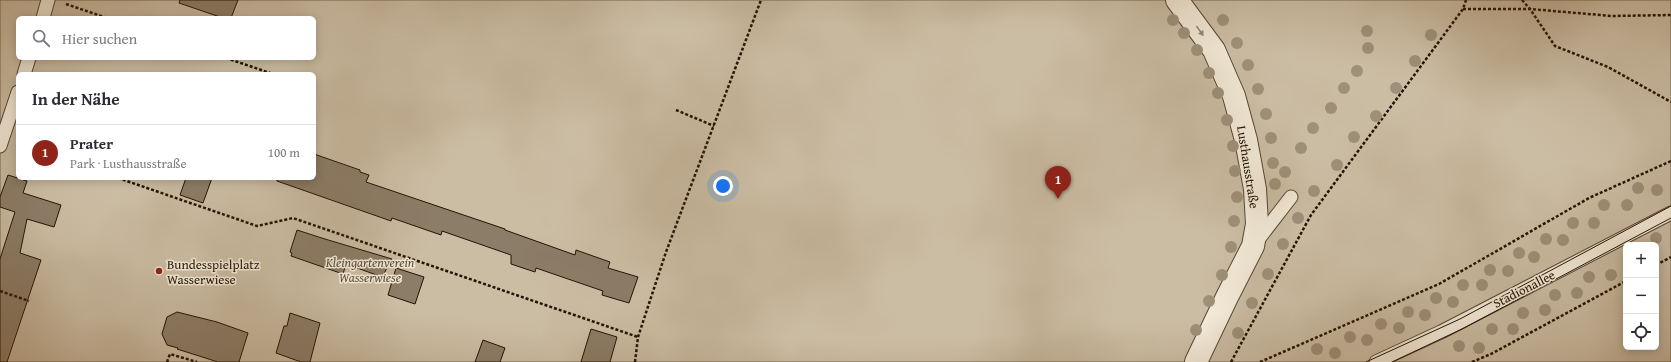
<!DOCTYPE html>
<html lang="de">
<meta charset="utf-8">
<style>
:root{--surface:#fff;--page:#f2f2f3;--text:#2b2b33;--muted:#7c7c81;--line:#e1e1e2;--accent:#8f2418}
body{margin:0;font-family:"Gentium Book Plus",serif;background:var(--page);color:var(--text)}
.controls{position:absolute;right:12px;bottom:12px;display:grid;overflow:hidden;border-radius:6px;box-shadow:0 2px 10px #0003}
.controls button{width:36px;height:36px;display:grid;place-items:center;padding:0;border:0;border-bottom:1px solid var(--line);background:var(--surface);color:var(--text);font:20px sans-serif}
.you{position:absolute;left:723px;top:186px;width:14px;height:14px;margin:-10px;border:3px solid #fff;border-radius:50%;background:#1a73e8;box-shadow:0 0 0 6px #1a73e833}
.badge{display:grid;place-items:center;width:26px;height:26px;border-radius:50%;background:var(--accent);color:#fff;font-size:13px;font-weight:700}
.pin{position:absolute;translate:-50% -33px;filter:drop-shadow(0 1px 2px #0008)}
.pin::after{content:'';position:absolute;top:21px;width:14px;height:12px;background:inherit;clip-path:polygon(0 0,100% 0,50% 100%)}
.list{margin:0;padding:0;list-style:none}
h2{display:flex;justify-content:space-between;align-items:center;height:52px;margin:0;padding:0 16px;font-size:17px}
h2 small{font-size:13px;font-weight:400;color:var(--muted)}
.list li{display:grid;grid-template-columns:26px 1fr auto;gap:12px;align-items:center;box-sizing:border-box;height:56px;padding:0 16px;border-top:1px solid var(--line)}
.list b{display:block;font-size:15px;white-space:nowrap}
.list p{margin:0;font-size:13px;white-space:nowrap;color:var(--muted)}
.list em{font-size:13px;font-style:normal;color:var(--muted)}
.icon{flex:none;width:22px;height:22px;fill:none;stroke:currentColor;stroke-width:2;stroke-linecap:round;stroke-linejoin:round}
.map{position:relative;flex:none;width:1671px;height:362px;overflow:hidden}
.search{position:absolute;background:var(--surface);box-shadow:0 2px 10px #0003;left:16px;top:16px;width:300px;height:44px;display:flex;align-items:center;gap:10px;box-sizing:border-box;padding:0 14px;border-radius:6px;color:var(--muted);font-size:15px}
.panel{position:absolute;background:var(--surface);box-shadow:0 2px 10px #0003;left:16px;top:72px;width:300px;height:108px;border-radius:6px}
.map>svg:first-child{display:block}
.green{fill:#cbbda4;stroke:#776854;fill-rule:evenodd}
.building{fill:#8c7d68;stroke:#231203}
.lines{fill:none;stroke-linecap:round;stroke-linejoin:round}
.lane-casing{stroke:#564634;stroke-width:15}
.street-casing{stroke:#564634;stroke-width:24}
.path{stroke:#231203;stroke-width:2.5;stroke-dasharray:3 2;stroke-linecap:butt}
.lane{stroke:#f3ebd9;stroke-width:13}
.street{stroke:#f3ebd9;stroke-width:22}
.tram{stroke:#231203;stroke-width:1}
.tree{fill:#9e9079}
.oneway{fill:#958979}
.poi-dot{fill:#8f2418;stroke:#f3ebd9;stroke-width:1.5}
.labels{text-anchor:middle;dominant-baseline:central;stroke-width:3;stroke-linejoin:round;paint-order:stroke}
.street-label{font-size:13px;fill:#231203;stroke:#f3ebd9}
.park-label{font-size:13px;font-style:italic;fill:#5e4e3b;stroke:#f3ebd9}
.poi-label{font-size:13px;fill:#231203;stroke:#f3ebd9;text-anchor:start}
</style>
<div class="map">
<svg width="1671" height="362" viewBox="0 0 1671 362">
<rect width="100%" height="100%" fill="#ede0c5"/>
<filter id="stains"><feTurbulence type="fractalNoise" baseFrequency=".005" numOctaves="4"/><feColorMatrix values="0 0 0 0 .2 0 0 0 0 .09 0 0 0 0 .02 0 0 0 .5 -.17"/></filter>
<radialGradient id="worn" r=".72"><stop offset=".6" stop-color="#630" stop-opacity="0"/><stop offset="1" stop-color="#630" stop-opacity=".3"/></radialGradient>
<path class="green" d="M0 0H1671V362H0ZM18 18H314V58H18ZM18 74H314V178H18ZM1626 245H1656V347H1626Z"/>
<g class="building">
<path d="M180 0H238L231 18H223L179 3Z"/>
<path d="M314 154 360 170V172L369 175 366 182 505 229V230L575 255 576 250 610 262 608 268 638 277 629 303 602 295 603 291 536 268 535 272 511 264V255L442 231 441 235 392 218 391 221 277 181V178H314Z"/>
<path d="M8 175 27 181 23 193 61 205 54 227 27 219 20 253 41 260 7 362H0V259L15 212 0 207V197Z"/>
<path d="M186 178H212L203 203 180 195Z"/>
<path d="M297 230 325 239 392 259 382 277 346 264 343 274 291 256 292 253 290 252Z"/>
<path d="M396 268 424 277 415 304 388 295Z"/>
<path d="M177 312 217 322 248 333 239 362H218L177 349 178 348 167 345 162 334 167 317Z"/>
<path d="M290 313 320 323 310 362H301L276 353 284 326H287Z"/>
<path d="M591 329 617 337 610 362H581Z"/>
<path d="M483 340 505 348 500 362H475Z"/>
</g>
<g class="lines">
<defs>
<g id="lane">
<path d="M43 18 48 0"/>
<path d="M24 74 29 58"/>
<path d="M0 146 18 92"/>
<path d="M1257 241 1291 197"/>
<path d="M1376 362 1441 332 1671 213"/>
</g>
<path id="street" d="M1177 0 1214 50 1234 96 1246 140 1255 189 1257 224 1253 246 1227 297 1196 362"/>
</defs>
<use href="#lane" class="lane-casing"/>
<use href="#street" class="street-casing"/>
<g class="path">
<path d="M1522 0 1530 9 1555 46 1608 67 1671 102"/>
<path d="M66 4 107 18"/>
<path d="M1463 9H1530L1612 16 1671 15"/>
<path d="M226 58 273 74"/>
<path d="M676 110 714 126"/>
<path d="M118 178 257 226 293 218 638 337"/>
<path d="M1656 265 1671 257"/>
<path d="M0 291 29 301"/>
<path d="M167 362 170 354 197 362"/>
<path d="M635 362 638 337 666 252 761 0"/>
<path d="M1231 362 1311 215 1463 9 1466 0"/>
<path d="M1260 362 1439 284 1589 198 1671 161"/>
<path d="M1472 362 1491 354 1626 281"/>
</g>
<use href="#lane" class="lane"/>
<use href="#street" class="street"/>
<g class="tram">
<path d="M1366 362 1460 319 1671 206"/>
<path d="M1392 362 1462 329 1671 218"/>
</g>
</g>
<g class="tree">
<circle cx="1173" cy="20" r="6"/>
<circle cx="1223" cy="20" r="6"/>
<circle cx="1367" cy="31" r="6"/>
<circle cx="1184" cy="33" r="6"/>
<circle cx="1431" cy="35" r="6"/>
<circle cx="1237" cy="43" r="6"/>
<circle cx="1368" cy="48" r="6"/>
<circle cx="1197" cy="50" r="6"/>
<circle cx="1415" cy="61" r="6"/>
<circle cx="1248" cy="65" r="6"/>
<circle cx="1357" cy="71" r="6"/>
<circle cx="1209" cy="73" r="6"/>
<circle cx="1344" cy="88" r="6"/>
<circle cx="1396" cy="88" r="6"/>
<circle cx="1258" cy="89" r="6"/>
<circle cx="1218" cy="93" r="6"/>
<circle cx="1331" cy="108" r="6"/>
<circle cx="1266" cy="114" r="6"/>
<circle cx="1376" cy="116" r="6"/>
<circle cx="1227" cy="120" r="6"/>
<circle cx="1313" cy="128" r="6"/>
<circle cx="1354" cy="137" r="6"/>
<circle cx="1271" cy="138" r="6"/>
<circle cx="1233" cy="146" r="6"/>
<circle cx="1301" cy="148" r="6"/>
<circle cx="1273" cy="163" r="6"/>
<circle cx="1337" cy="165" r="6"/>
<circle cx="1235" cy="171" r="6"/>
<circle cx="1285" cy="172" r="6"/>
<circle cx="1275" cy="184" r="6"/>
<circle cx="1638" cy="188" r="6"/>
<circle cx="1657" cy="190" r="6"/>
<circle cx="1314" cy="191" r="6"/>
<circle cx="1237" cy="197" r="6"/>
<circle cx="1604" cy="205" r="6"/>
<circle cx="1627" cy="205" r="6"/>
<circle cx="1298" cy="218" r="6"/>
<circle cx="1234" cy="221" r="6"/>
<circle cx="1573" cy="223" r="6"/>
<circle cx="1594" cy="223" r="6"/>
<circle cx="1656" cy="238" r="6"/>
<circle cx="1546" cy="239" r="6"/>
<circle cx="1563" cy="240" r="6"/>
<circle cx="1283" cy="244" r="6"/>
<circle cx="1231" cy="247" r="6"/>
<circle cx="1519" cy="253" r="6"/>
<circle cx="1534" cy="257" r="6"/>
<circle cx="1490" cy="270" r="6"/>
<circle cx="1508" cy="271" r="6"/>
<circle cx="1268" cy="274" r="6"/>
<circle cx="1222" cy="275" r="6"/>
<circle cx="1611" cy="275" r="6"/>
<circle cx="1589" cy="277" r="6"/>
<circle cx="1463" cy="285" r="6"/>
<circle cx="1482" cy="285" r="6"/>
<circle cx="1577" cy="293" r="6"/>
<circle cx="1555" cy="295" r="6"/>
<circle cx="1436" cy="298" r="6"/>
<circle cx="1209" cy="301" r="6"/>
<circle cx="1453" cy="302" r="6"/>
<circle cx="1252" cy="303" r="6"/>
<circle cx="1545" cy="310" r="6"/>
<circle cx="1408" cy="312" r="6"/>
<circle cx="1523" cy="313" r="6"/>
<circle cx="1425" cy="315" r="6"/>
<circle cx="1381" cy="324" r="6"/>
<circle cx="1399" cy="328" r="6"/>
<circle cx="1492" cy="329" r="6"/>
<circle cx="1513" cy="329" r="6"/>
<circle cx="1196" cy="330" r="6"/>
<circle cx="1238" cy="333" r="6"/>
<circle cx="1350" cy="337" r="6"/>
<circle cx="1367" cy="340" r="6"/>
<circle cx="1459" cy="346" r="6"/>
<circle cx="1479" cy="348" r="6"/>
<circle cx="1317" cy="349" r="6"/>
<circle cx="1335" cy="353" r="6"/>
</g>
<defs><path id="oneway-solid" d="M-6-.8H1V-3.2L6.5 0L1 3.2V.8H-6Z"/></defs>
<use class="oneway" href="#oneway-solid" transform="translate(1200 31) rotate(54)"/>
<circle class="poi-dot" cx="159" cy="271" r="4"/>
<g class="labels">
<g class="street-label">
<text transform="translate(1248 167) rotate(81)">Lusthausstraße</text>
<text transform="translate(1524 289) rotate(-27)">Stadionallee</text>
</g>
<g class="park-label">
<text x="370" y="262">Kleingartenverein<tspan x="370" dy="15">Wasserwiese</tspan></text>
</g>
<g class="poi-label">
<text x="167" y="264">Bundesspielplatz<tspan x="167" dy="15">Wasserwiese</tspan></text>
</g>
</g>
<rect width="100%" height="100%" filter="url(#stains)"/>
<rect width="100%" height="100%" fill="url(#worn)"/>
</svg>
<div class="controls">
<button>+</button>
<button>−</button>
<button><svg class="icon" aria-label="locate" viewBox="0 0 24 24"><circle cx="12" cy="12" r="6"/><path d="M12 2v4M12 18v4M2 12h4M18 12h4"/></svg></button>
</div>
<div class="you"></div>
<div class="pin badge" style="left:1058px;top:199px">1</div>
<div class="search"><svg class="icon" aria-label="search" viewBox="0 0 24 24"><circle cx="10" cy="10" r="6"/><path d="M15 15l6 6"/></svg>Hier suchen</div>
<section class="panel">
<h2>In der Nähe<small></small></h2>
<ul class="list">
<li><span class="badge">1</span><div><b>Prater</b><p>Park · Lusthausstraße</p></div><em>100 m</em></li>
</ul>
</section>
</div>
